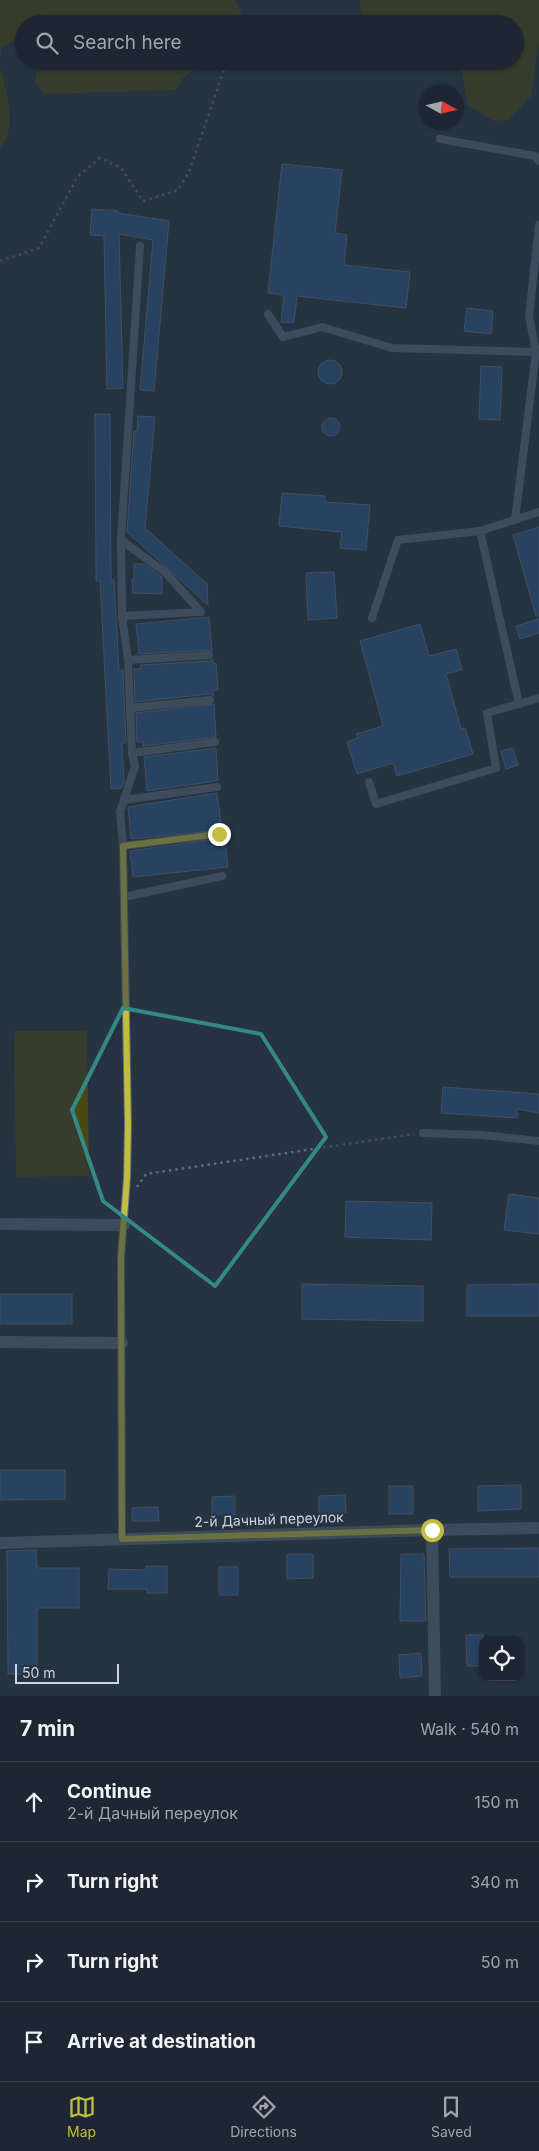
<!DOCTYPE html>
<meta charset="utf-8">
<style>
:root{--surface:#1d2632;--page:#252e3a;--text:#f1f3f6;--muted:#a0a5ac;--line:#3b434d;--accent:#c1bd40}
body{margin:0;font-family:Inter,sans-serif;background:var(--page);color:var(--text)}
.controls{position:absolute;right:15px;bottom:15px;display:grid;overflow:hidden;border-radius:10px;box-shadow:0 1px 4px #0004}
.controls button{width:45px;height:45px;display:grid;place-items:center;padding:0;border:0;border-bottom:1px solid var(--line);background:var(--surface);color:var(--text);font:25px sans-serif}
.compass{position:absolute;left:419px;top:85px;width:45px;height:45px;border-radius:50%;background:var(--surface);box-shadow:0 1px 4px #0004;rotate:98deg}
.scale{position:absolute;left:15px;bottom:12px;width:104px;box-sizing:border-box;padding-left:5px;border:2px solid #ccd4dd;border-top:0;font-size:14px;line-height:18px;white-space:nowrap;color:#ccd4dd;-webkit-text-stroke:4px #273342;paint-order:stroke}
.stop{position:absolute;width:15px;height:15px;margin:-11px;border:4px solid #c1bd40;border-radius:50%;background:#fff}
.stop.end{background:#c1bd40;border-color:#fff;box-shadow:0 1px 5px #0008}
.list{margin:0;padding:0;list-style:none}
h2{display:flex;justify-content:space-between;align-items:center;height:65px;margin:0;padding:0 20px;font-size:21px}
h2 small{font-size:16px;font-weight:400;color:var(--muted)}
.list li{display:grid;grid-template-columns:32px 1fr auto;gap:15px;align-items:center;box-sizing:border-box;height:80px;padding:0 20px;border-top:1px solid var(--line)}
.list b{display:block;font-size:19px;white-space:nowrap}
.list p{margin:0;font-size:16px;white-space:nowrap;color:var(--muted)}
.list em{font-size:16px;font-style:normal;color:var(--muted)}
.icon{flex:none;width:28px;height:28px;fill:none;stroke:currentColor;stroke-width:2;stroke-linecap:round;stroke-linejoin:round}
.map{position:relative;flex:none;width:539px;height:1696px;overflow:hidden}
.search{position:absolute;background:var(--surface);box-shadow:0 1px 4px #0004;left:15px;right:15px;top:15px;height:55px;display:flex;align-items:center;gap:12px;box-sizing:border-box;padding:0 18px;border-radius:28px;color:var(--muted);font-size:19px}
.sheet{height:385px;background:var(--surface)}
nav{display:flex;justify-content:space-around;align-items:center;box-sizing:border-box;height:70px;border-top:1px solid var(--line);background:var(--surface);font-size:14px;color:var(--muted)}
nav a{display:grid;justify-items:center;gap:2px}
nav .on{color:var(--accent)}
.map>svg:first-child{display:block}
.green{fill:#4b4912}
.building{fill:#2a558b;stroke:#647182}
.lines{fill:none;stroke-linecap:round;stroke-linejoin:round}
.path{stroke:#626c79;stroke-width:2.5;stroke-dasharray:2.5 4;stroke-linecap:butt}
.service{stroke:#5c697a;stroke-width:8}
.minor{stroke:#5c697a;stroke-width:12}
.route{stroke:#c1bd40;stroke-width:6}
.marked{fill:none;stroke:#358984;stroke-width:4;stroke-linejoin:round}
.labels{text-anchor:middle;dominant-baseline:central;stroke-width:4;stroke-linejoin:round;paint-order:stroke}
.street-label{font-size:14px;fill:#ccd4dd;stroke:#273342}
</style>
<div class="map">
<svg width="539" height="1696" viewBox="0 0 539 1696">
<rect width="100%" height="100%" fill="#273342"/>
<g class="green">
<path d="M0 0H235L241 11 239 24H24V37L15 39 2 48 0 59Z"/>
<path d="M360 0H539V40L531 96 508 120 494 121 468 105 460 61H515V24H370L366 23 360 9Z"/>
<path d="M39 61H205L183 78 176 90 45 94 35 82Z"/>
<path d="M0 67C6 91 19 128 0 148Z"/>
<path d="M14 1031H87L89 1176 16 1177Z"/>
</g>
<g class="building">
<path d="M282 164 342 170 335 233 347 235 344 265 410 272 406 308 297 296 294 323 281 322 284 295 268 293Z"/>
<path d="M92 209 118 211V213L169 221 154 391 140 390 153 240 119 234 123 388 107 389 104 236 90 235Z"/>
<path d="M467 308 493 311 491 334 464 331Z"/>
<circle cx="330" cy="372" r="12"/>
<path d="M481 366 502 367 500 420 479 419Z"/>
<path d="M95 414H110L111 580H114L119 671 123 670 126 743H122L124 781 122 788 111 789 100 581H96Z"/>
<path d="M138 416 155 417 145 528 207 584 208 605 127 532 134 431H137Z"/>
<circle cx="331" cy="427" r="9"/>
<path d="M282 493 325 496V502L370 505 366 550 340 548 342 532 279 526Z"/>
<path d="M539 527V615L536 616 513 535Z"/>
<path d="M134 564H145L162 577V594L133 593 132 579H134Z"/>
<path d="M334 572 337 618 308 620 306 573Z"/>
<path d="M209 617 212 650 139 654 136 624Z"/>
<path d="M539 619V633L520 639 516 626Z"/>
<path d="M420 624 429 656 456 649 462 670 446 674 461 729 465 728 473 754 397 776 393 763 357 774 347 742 358 738 356 734 383 726 360 641Z"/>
<path d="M213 659V663H216L218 690 213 691 214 696 209 694 135 702 134 669H141L140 665 209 661Z"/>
<path d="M214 704 216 737 143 746V742H137L136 713Z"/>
<path d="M216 748 218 780 216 781 147 791 144 757Z"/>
<path d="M513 748 518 765 506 769 501 751Z"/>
<path d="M217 793 222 830 131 839 128 807Z"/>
<path d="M223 838 225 839 228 867 133 877 130 851Z"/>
<path d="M443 1087 539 1094V1113L517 1109V1118L441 1113Z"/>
<path d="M509 1194 539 1198V1234L504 1230Z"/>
<path d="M346 1201 432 1203 431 1240 345 1237Z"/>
<path d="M302 1284 423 1286V1321L302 1319Z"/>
<path d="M539 1284V1316H467V1285Z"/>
<rect x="0" y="1294" width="72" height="30"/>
<path d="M0 1470H65V1499L0 1500Z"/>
<path d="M521 1485V1509L478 1511V1486Z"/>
<rect x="389" y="1486" width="24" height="28"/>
<path d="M345 1495 346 1513 319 1514V1496Z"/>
<path d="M235 1496V1515H212V1497Z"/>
<path d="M158 1507 159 1521H132V1508Z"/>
<path d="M539 1548V1577H450L449 1549Z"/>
<path d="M36 1550 37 1568H79V1608H37V1674H8L7 1551Z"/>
<path d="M287 1554H313V1578L287 1579Z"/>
<path d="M401 1554H424L426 1621H400Z"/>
<path d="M146 1566H167V1593H147V1589H108L109 1569 146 1570Z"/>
<rect x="219" y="1567" width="19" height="28"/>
<path d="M466 1635H483V1666H467Z"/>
<path d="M421 1653 422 1676 400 1678 399 1655Z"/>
</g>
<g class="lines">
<g class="path">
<path d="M0 261 39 248 78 176 100 158 121 168 143 201 178 190 189 172 227 61"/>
<path d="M137 1187 146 1174 414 1134"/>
</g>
<g class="service">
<path d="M440 139 535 156 539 161"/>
<path d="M268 314 283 337 322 327 392 348 536 352"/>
<path d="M515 520 536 352 529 316 539 225"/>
<path d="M121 540 166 573 201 612 122 616"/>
<path d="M372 618 398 540 480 531"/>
<path d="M128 660 209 655"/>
<path d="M519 704 480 531 539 512"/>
<path d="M130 708 210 700"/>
<path d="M132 753 215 742"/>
<path d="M369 782 376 804 496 768 487 713 539 698"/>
<path d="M124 800 217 787"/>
<path d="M123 846 219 834"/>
<path d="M124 897 222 876"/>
<path d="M423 1133 482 1135 539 1141"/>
<path d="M122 1539 121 1257 127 1178 128 1125 123 846 120 812 135 766 132 753 128 660 122 616 121 540 140 246"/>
</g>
<g class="minor">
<path d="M0 1224 124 1225"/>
<path d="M0 1342 122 1343"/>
<path d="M432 1530 435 1696"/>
<path d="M0 1543 432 1530 539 1528"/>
</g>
</g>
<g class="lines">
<path class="route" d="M219 834 123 846 128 1125 127 1178 121 1257 122 1539 432 1530"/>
</g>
<path d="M0 0H539V1696H0ZM123 1008 261 1034 326 1137 215 1286 103 1201 72 1110Z" fill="#273342" fill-opacity=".55" fill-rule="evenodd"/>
<path class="marked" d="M123 1008 261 1034 326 1137 215 1286 103 1201 72 1110Z"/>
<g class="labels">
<g class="street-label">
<text transform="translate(269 1519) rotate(-2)">2-й Дачный переулок</text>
</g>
</g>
</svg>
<div class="controls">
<button><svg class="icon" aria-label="locate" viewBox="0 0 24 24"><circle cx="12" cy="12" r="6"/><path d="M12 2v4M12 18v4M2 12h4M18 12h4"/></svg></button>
</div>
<svg class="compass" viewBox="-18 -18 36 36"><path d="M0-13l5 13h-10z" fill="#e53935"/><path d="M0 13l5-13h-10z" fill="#a0a5ac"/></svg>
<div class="scale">50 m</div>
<div class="stop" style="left:432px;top:1530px"></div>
<div class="stop end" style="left:219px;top:834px"></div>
<div class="search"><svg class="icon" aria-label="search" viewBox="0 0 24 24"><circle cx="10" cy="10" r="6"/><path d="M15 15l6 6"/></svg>Search here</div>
</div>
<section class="sheet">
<h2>7 min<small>Walk · 540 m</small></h2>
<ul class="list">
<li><svg class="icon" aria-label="ahead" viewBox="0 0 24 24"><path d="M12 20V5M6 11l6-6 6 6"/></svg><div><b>Continue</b><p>2-й Дачный переулок</p></div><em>150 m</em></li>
<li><svg class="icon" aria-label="right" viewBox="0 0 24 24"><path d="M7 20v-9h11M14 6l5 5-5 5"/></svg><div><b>Turn right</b></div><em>340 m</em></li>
<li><svg class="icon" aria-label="right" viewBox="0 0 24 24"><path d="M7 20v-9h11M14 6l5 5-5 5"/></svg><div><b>Turn right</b></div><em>50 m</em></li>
<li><svg class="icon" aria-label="arrive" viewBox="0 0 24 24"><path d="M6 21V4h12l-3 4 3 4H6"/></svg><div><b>Arrive at destination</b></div></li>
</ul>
</section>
<nav>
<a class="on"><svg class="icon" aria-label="map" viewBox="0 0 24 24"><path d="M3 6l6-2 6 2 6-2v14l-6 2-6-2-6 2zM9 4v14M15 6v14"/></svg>Map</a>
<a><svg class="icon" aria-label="directions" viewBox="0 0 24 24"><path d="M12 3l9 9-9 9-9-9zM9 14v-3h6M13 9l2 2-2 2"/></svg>Directions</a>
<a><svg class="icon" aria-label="saved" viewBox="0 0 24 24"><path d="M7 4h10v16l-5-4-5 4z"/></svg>Saved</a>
</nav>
